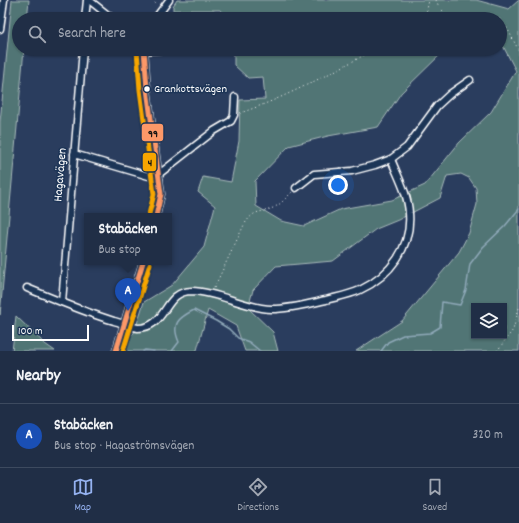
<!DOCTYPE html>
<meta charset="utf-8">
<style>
:root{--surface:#202e46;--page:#2d3a51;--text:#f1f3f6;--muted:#a2a8b3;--line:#3d4a5f;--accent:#95b2f1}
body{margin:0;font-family:Dekko,sans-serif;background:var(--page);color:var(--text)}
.controls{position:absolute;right:12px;bottom:12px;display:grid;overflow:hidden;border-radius:0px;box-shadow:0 1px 3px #0004}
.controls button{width:36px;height:36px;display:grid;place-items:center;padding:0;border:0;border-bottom:1px solid var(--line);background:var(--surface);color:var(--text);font:20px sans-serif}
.scale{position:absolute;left:12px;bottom:10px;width:77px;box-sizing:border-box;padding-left:4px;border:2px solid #fff;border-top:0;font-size:11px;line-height:14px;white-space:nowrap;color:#fff;-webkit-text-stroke:3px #1d3557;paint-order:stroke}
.you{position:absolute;left:338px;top:185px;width:14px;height:14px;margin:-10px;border:3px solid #fff;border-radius:50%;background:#1a73e8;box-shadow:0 0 0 6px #1a73e833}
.badge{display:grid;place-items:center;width:26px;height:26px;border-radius:50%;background:var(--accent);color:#fff;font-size:13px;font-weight:700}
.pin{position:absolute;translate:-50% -33px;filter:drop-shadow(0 1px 2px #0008)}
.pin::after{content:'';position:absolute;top:21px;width:14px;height:12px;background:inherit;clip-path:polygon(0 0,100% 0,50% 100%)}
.popup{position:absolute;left:84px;top:213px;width:88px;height:52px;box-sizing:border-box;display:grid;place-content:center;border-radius:0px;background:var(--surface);filter:drop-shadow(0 1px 3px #0005);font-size:13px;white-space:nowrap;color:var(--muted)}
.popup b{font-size:15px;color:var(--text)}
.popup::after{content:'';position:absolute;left:50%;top:100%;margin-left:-8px;border:8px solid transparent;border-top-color:var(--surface)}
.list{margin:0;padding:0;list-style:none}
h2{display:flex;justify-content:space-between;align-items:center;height:52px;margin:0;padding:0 16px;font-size:17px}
h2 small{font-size:13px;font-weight:400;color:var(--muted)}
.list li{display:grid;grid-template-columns:26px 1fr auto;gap:12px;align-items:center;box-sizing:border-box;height:64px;padding:0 16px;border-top:1px solid var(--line)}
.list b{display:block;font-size:15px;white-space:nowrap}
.list p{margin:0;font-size:13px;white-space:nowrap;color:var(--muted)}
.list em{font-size:13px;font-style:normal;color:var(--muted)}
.icon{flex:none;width:22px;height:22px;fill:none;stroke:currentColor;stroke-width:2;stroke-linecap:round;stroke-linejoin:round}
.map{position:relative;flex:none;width:519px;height:351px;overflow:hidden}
.search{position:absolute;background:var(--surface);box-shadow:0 1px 3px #0004;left:12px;right:12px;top:12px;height:44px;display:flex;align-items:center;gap:10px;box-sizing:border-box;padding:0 14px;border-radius:22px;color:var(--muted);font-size:15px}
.sheet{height:116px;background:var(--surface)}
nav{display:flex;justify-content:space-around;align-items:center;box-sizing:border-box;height:56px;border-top:1px solid var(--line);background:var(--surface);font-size:11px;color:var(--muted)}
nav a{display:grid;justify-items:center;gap:2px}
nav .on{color:var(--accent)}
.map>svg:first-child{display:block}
.green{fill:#517474;stroke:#a8baba;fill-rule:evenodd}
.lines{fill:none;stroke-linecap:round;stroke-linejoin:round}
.stream{stroke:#90aaba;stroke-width:1.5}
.minor-casing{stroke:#fff;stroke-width:9}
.path{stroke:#fff;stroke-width:1;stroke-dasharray:1 3;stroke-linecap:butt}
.minor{stroke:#1d3557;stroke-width:6}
.bus-1-casing{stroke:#1d3557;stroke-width:8}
.bus-2-casing{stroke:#1d3557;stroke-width:8}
.bus-1{stroke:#fc9868;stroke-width:5}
.bus-2{stroke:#f7a600;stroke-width:5}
.bus-dot{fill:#fff;stroke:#1d3557;stroke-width:1.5}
.labels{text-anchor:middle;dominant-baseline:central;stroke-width:3;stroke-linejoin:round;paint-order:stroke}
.bus-label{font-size:12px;fill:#fff;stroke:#1d3557;text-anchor:start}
.street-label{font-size:13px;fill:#fff;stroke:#1d3557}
.line-badge{stroke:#1d3557;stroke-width:1.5}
.pale-badge-label{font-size:11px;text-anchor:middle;font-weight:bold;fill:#111}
</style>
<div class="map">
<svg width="519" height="351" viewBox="0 0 519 351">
<rect width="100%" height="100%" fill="#2a3d5e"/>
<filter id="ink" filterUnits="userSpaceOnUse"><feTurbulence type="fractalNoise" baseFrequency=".025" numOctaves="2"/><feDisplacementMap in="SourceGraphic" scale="8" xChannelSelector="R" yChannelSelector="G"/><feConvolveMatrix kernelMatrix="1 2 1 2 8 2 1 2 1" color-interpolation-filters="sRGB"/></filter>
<g filter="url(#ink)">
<g class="green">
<path d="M12 0H29L27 19H19V49H24L0 315V122Z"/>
<path d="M177 0H476L509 9 519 0V351H356L402 321 459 252 469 233 477 204 476 188 469 178 461 174 447 176 440 198 398 220 376 229 333 261 276 266 253 290 248 308 273 332 278 351H245L236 326 208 310 197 350 195 351H113L134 333 144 302 172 285 204 247 215 206 198 192 203 177 231 182 239 141 240 100 265 99 263 77 248 78 234 65V49H446L401 93 378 127 328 136 289 146 255 181 256 206 281 221 304 226 341 209 392 200 425 185 459 143 491 112 516 71 500 40V19H228L220 10H173V6ZM474 306H504V336H474Z"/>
<path d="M16 316 45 344 55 351H12Z"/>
</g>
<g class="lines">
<g class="stream">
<path d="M143 351 145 350 154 351"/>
<path d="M172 351 179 342C171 324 178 318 194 310L216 321 229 329 238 338 249 342 260 351"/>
<path d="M381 351 388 342 403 335 430 333 440 327 442 302 460 305 466 290 470 264 483 247 505 226 519 209"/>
</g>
<defs>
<g id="minor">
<path d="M89 0 113 19"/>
<path d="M85 19 87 0"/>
<path d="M155 19 169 0"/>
<path d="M0 29 4 0"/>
<path d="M144 49 147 89 161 194 156 216"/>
<path d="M144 51 169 49"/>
<path d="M74 154 159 179"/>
<path d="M159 174 214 131 231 121 234 115 235 97"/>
<path d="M296 188 314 174 352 171 375 165 391 159 407 147 437 106 450 94 470 80"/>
<path d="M27 288C56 300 84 312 114 321 122 323 130 327 138 328 143 328 150 326 155 322 168 311 170 291 192 291 220 292 244 308 272 309 290 309 308 304 326 300 337 297 349 295 360 290 390 276 412 247 409 213 408 194 398 177 391 159"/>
<path d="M62 302 83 49"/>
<path d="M116 351 143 262"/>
</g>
</defs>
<use href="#minor" class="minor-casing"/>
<g class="path">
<path d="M152 0 157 5"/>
<path d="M436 0 439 7 449 17"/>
<path d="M425 19 429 0"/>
<path d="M440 19 466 17 480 19"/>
<path d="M500 24 506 26 519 51"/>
<path d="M240 113C288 97 332 72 376 49"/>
<path d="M214 288 244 225C256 207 259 215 275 207 282 203 287 197 292 192"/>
<path d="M497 351 513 330 519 308"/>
</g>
<use href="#minor" class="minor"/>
<defs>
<g id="bus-1">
<path d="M144 49 147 89 161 194 156 216"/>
<path d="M116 351 143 262"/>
</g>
<g id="bus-2">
<path d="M137 50 140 90 154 194 149 214"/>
<path d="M123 351 150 264"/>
</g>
</defs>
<use href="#bus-1" class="bus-1-casing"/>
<use href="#bus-2" class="bus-2-casing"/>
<use href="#bus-1" class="bus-1"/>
<use href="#bus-2" class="bus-2"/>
</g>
</g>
<circle class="bus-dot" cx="147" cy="89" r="3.5"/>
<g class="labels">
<g class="bus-label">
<text x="154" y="89">Grankottsvägen</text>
</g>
<g class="street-label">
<text transform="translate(61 175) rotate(-85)">Hagavägen</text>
</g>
</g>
<g class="line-badge">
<rect x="141" y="123" width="23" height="19" rx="4" fill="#fc9868"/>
<rect x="142" y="152" width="15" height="20" rx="4" fill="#f7a600"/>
</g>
<g class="pale-badge-label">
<text x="153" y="137">99</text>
<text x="150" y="166">4</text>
</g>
</svg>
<div class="controls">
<button><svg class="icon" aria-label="layers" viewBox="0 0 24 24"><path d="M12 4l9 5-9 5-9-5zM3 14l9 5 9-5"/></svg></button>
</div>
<div class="scale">100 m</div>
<div class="you"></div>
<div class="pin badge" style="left:128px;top:311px;background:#1a4fb4">A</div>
<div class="popup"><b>Stabäcken</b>Bus stop</div>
<div class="search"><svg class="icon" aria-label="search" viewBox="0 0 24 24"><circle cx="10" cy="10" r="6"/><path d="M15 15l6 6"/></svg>Search here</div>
</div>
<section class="sheet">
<h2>Nearby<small></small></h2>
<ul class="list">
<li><span class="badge" style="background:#1a4fb4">A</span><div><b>Stabäcken</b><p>Bus stop · Hagaströmsvägen</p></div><em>320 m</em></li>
</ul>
</section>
<nav>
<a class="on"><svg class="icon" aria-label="map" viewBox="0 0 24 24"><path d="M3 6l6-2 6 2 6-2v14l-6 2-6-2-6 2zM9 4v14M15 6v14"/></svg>Map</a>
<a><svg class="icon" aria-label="directions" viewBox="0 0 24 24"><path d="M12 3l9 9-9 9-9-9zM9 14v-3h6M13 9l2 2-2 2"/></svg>Directions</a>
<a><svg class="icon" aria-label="saved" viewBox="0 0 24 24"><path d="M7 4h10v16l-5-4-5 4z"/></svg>Saved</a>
</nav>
